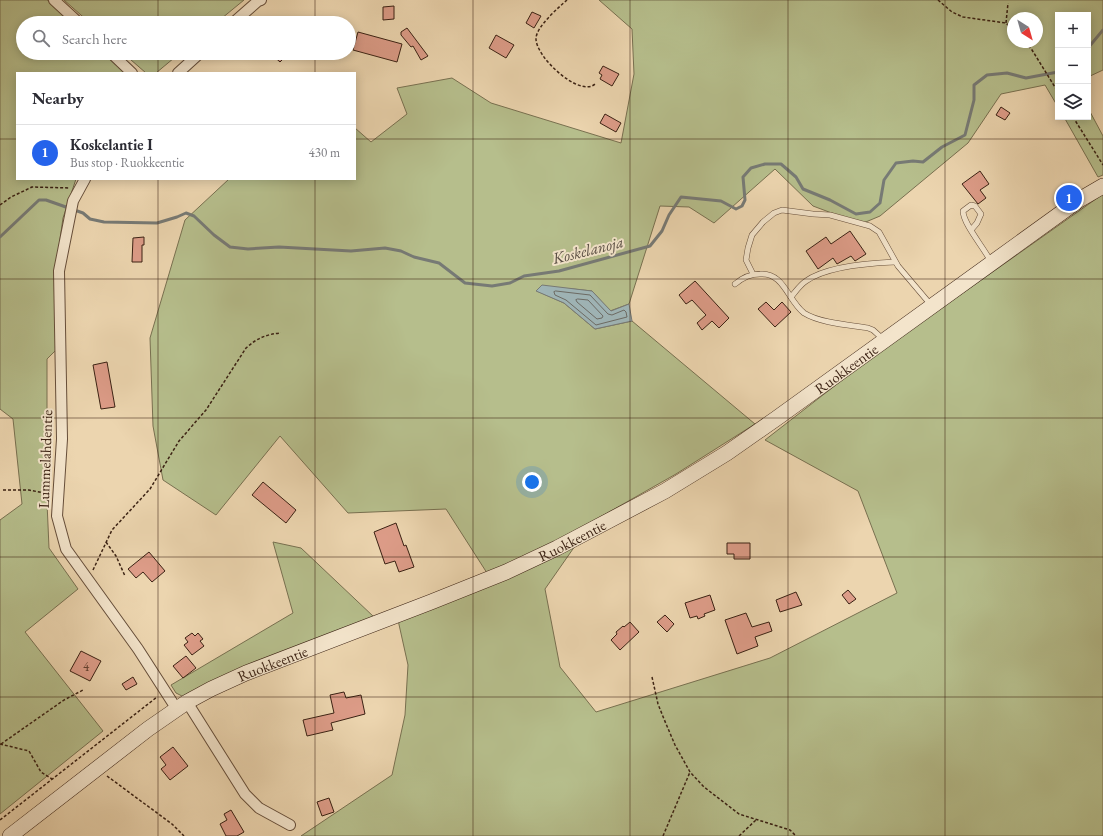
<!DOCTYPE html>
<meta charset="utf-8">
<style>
:root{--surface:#fff;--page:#f7f7f7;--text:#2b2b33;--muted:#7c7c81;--line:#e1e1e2;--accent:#2563eb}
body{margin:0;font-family:"EB Garamond",serif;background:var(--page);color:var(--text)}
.controls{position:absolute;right:12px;top:12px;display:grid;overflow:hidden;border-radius:0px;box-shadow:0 2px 10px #0003}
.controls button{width:36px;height:36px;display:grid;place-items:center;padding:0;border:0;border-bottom:1px solid var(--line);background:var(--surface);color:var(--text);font:20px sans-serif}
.compass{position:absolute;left:1007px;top:12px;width:36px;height:36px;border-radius:50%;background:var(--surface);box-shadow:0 2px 10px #0003;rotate:143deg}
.you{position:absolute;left:532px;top:482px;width:14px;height:14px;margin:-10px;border:3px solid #fff;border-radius:50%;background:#1a73e8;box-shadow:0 0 0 6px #1a73e833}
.badge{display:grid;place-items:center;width:26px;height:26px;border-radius:50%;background:var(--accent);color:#fff;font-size:13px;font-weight:700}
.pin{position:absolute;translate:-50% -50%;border:2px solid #fff;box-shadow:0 1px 4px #0006}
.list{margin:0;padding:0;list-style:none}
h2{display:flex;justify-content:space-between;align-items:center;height:52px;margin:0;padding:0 16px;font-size:17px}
h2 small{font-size:13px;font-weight:400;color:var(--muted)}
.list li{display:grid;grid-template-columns:26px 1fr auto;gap:12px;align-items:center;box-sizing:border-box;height:56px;padding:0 16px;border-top:1px solid var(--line)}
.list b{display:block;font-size:15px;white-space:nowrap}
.list p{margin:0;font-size:13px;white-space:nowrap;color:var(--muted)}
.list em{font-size:13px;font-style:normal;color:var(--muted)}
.icon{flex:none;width:22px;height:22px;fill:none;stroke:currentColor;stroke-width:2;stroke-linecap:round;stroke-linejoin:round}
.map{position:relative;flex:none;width:1103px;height:836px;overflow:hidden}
.search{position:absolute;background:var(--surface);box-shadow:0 2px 10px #0003;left:16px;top:16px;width:340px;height:44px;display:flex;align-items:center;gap:10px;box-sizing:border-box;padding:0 14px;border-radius:22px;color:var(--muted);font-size:15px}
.panel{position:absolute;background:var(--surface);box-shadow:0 2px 10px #0003;left:16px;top:72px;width:340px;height:108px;border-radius:0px}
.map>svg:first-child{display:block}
.green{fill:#b6be8c;stroke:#787050;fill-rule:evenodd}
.water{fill:#9fb5b7;stroke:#777a75}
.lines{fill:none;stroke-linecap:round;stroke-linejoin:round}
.shore{stroke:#6c6b65;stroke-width:1}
.stream{stroke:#777a75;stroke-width:3}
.building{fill:#dd9c88;stroke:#3a2113}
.lane-casing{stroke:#664e3a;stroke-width:6}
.street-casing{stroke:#664e3a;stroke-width:12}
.secondary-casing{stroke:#3a2113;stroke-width:16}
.path{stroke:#3a2113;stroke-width:1.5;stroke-dasharray:3 2;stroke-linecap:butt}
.lane{stroke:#f3e4cb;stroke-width:5}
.street{stroke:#f3e4cb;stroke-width:10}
.secondary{stroke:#f3e4cb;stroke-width:15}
.grid{fill:none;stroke:#3a2113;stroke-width:1;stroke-opacity:0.55}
.labels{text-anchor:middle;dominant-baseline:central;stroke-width:4;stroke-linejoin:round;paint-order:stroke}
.number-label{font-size:13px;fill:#634030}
.street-label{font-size:15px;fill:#3a2113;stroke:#f3e4cb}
.water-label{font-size:16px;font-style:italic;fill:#584d44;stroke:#f3e4cb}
</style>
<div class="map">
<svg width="1103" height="836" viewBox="0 0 1103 836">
<rect width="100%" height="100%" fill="#ecd5af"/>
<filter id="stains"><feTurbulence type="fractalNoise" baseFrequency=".005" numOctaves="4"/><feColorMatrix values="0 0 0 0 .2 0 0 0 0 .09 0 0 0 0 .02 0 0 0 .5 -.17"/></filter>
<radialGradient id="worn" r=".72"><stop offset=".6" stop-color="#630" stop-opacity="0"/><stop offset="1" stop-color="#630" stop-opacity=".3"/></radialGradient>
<g class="green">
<path d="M0 0H47L73 23H23V53H105L127 73H17V179H76L63 218 57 261 56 350 47 359V502L49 548 78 589 25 632 103 731 0 814V520L22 504 13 419 0 409Z"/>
<path d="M64 0H244L216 23H90Z"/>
<path d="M599 0H1103V70L1088 77V15H1058V107L1045 85 1001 94 968 143 880 216 861 224 813 206 775 169 714 223 689 207 660 206 629 304 610 311 592 291 573 289 537 291 564 303 595 329 632 321 755 424 676 474 565 537 487 573 446 509 348 513 280 436 216 515 163 480 153 426 150 338 185 220 229 179H355V128L371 142 407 114 397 88 452 78 491 103 621 143 634 74 632 29ZM1013 18H1037V42H1013Z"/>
<path d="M123 53H180L156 73H146Z"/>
<path d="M1088 108 1103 136V175L1098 177 1064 117H1088Z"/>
<path d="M1103 194V836H301L392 775 405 715 408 665 398 620 575 546 545 589 560 667 596 712 770 658 897 593 858 491 765 440 868 360Z"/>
<path d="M273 542 301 548 374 617 186 698 176 693 171 685 293 613Z"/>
</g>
<path class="water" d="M542 285 592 291 611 311 629 304 632 321 595 329 564 303 536 291Z"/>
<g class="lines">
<g class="shore">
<path d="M556 291 590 295 608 314 612 315 624 310 626 312 627 317 596 325 566 300 555 295 554 292Z"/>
<path d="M578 299 588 300 603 316 602 318 597 319 577 302 576 300Z"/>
</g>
<g class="stream">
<path d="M1088 48 1103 30"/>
<path d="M0 237 39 200H46L83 213 90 219 104 222 157 223 177 217 186 213 194 216 214 235 230 247 248 249 279 247 351 251 385 248 401 251 414 257 439 263 465 283 492 286 510 283 524 276 559 271 650 246 662 231 669 215 681 197 721 201 736 209 742 206 745 200 743 177 751 168 765 164H781L796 177 803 189 830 200 856 214 870 212 880 203 884 180 896 163 913 161 923 162 942 147 965 135 974 100V85L987 75 1007 73 1026 78 1058 72"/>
</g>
</g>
<g class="building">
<path d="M394 6V19L383 20V7Z"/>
<path d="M532 12 541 16 534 28 526 23Z"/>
<path d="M407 28 428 56 421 60 413 46 411 47 401 35V32Z"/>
<path d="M358 32 402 44 397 62 353 50Z"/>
<path d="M496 35 514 45 506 58 489 48Z"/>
<path d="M270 53H289L280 62Z"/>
<path d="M603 66 619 74 612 86 600 79 602 75 599 73Z"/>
<path d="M1001 107 1010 113 1005 120 996 115Z"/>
<path d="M605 114 621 123 616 132 600 123Z"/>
<path d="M980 171 989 184 980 190 986 198 978 204 962 184Z"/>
<path d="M850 231 866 254 855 261 851 256 837 264 833 258 818 269 806 251 826 237 831 244Z"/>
<path d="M144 237V245H142V262H132L133 238Z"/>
<path d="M695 281 729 318 719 328 712 321 702 330 697 323 706 315 692 300 686 304 679 295Z"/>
<path d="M766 302 774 310 782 302 791 312 775 327 758 309Z"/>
<path d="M107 362 115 407 101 409 93 365Z"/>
<path d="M263 482 296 510 286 523 252 495Z"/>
<path d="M396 523 404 546 406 545 414 567 399 572 395 561 385 564 374 532Z"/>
<path d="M727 543H750V559H734V554H727Z"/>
<path d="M149 552 165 571 152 582 143 572 136 578 128 569Z"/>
<path d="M848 590 856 599 849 604 842 595Z"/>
<path d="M796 592 802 605 780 612 776 600Z"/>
<path d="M710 595 715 610 704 614 705 616 698 619 697 616 690 618 685 603Z"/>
<path d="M746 613 752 627 769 622 772 631 755 637 758 646 737 654 725 620Z"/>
<path d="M665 615 674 624 667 632 657 622Z"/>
<path d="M630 622 639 632 620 650 611 640 617 634 616 632 623 626 624 627Z"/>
<path d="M192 633 195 636 198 633 203 639 200 641 204 646 192 655 184 645 188 642 185 638Z"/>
<path d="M81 651 101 661 90 681 70 671Z"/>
<path d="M186 656 196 668 183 678 173 666Z"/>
<path d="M133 677 137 684 126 690 122 684Z"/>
<path d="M344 692 346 698 361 695 365 714 331 723 333 730 307 736 303 720 334 713 330 695Z"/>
<path d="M173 747 188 766 170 780 161 769 166 765 160 757Z"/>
<path d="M329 798 334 812 322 816 317 802Z"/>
<path d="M231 810 244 832 237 836H226L220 824 227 820 224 814Z"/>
</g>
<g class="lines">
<defs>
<g id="lane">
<path d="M971 230 977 223 981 214 975 206 971 205 963 211C963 224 985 249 991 262"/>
<path d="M753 274 746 260 748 248 752 235 763 222 774 213 782 210 813 214 830 215 870 226 879 232 898 266 931 305"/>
<path d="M735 284C742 278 750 274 760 274 784 272 788 301 804 313 820 323 849 325 868 328L873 330 884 340"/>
<path d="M791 297C796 291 800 285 806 281 827 266 870 263 895 262"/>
</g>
<g id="street">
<path d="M54 0 79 23"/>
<path d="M233 23 258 1 261 0"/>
<path d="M111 53 132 73"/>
<path d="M178 73 200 53"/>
<path d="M85 179 73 201 59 271 62 439 57 516 66 549 138 649 176 708"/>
<path d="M187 702 245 794 259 808 290 825"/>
</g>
<g id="secondary">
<path id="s1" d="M10 836 148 729 187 702 211 689 246 673 431 602 506 572 557 548 665 491 727 453 777 418 1079 200 1103 186"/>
</g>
</defs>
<use href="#lane" class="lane-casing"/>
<use href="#street" class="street-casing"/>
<use href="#secondary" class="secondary-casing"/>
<g class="path">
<path d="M567 0C558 8 537 26 536 38 535 57 580 98 595 84"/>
<path d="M938 0 952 12 963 17 1006 23 1013 30"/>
<path d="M1006 23 1008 3"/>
<path d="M1025 42 1032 50 1058 92"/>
<path d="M1073 117 1103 165"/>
<path d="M0 205 11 197 32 187 70 188"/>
<path d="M3 490H29L49 494"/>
<path d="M106 542 116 556 125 576"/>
<path d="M93 570 112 530 150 489 179 441 206 410 246 348C257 338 267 334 281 333"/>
<path d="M652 677 658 704 664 719 675 745 690 772 704 787 739 814 790 830 796 836"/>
<path d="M0 744 29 751 41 772 52 779"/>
<path d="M1 744 64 700 83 690"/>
<path d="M107 776 172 824 184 836"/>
<path d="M0 820 157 697"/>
<path d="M663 836 690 772"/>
<path d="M739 836 757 819"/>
</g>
<use href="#lane" class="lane"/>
<use href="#street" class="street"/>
<use href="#secondary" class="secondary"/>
</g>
<path class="grid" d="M158 0V23M315 0V23M473 0V836M630 0V836M788 0V836M945 0V836M158 53V73M315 53V73M0 139H17M355 139H1103M158 179V836M315 179V836M0 279H1103M0 418H1103M0 557H1103M0 697H1103"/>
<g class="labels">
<g class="number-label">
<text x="86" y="666">4</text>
</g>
<g class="street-label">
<text stroke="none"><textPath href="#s1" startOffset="964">Ruokkeentie</textPath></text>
<text transform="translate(45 459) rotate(-88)">Lummelahdentie</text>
<text stroke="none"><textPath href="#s1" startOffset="640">Ruokkeentie</textPath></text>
<text stroke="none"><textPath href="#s1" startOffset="316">Ruokkeentie</textPath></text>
</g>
<g class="water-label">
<text transform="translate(588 250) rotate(-14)">Koskelanoja</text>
</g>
</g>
<rect width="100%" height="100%" filter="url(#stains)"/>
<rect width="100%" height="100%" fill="url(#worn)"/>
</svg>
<div class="controls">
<button>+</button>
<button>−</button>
<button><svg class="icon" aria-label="layers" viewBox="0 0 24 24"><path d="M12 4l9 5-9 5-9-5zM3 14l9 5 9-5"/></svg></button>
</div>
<svg class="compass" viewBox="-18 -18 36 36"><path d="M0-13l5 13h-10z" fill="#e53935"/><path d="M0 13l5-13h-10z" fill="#7c7c81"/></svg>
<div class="you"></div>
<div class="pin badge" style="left:1069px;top:198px">1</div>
<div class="search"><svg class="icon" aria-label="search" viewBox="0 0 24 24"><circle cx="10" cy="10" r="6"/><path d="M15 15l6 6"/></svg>Search here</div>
<section class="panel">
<h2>Nearby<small></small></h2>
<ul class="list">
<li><span class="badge">1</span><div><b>Koskelantie I</b><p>Bus stop · Ruokkeentie</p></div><em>430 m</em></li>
</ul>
</section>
</div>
